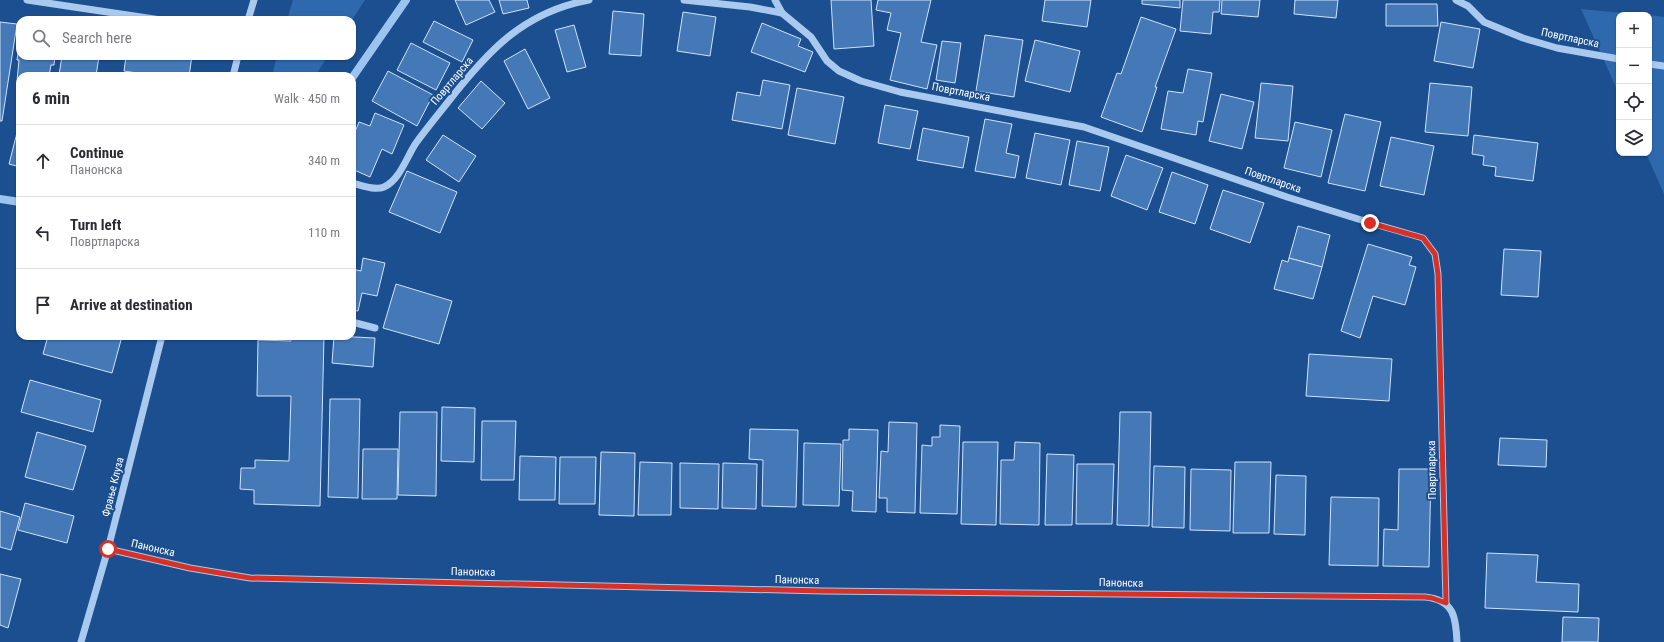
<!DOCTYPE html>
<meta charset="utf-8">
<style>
:root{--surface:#fff;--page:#f7f7f7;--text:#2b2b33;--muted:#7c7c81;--line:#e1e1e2}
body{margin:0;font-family:"Roboto Condensed",sans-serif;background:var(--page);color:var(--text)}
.controls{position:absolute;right:12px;top:12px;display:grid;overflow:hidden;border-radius:8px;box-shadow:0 1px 3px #0004}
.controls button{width:36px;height:36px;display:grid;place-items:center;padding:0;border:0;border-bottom:1px solid var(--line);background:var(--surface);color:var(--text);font:20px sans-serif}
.stop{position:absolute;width:12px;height:12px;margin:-9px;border:3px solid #d93025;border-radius:50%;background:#fff}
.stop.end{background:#d93025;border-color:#fff;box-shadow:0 1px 4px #0008}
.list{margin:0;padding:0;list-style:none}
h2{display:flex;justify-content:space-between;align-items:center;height:52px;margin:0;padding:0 16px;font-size:17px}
h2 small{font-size:13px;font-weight:400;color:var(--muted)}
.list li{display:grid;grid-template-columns:26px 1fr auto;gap:12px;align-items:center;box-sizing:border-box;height:72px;padding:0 16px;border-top:1px solid var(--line)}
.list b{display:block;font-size:15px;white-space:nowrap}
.list p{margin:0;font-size:13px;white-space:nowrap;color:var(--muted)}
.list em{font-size:13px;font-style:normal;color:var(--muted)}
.icon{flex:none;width:22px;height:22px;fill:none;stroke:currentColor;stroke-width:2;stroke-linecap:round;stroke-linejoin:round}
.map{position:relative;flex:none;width:1664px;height:642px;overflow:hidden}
.search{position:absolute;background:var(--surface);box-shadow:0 1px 3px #0004;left:16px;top:16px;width:340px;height:44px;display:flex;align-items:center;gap:10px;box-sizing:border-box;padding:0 14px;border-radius:12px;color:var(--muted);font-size:15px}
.panel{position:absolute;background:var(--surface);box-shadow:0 1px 3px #0004;left:16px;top:72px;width:340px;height:268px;border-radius:12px}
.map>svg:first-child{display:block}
.green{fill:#2e69ad}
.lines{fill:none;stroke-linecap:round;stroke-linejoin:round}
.stream{stroke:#9cc4f0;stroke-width:8}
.building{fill:#4478b7;stroke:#cfe3fa}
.minor{stroke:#a9c9ee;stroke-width:7}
.route{stroke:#d93025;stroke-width:5}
.labels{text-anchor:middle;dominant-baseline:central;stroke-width:4;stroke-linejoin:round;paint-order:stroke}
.street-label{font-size:11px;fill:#fff;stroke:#1b4f8f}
</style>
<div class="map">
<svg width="1664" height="642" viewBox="0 0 1664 642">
<rect width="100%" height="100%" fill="#1b4f8f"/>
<g class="green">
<path d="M293 0H365L352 20H287Z"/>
<path d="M1581 9 1644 15H1619V94Z"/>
<path d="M1649 15 1664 17V194L1646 153H1649Z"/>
<path d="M277 56H328L315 76H272Z"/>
</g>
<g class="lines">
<g class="stream">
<path d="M352 78 406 0"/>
<path d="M0 199 20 202"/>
</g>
</g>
<g class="building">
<path d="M455 0H489L495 12 466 25Z"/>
<path d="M499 0H527L529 8 503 14Z"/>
<path d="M831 0H871L874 46 834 49Z"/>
<path d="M878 0H931L921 42 937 45 927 89 890 80 901 33 887 30 891 13 876 10Z"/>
<path d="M1045 0H1091L1087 27 1042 21Z"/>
<path d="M1142 0H1180V8L1142 4Z"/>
<path d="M1183 0H1220L1219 12H1213L1211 34 1180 31Z"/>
<path d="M1222 0H1260L1258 17 1221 14Z"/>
<path d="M1295 0H1338L1336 18 1294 14Z"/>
<path d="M1386 4H1437L1438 26H1386Z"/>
<path d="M613 11 644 14 641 56 609 54Z"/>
<path d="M683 12 716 17 710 56 677 51Z"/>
<path d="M1141 17 1176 29 1155 87H1157L1142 132 1101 117 1117 73 1121 74Z"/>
<path d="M434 21 473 40 462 62 423 42Z"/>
<path d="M0 22 17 24 2 121H0Z"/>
<path d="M1441 22 1480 29 1473 68 1434 61Z"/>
<path d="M762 23 801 39 798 46 813 52 805 72 751 52Z"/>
<path d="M574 25 586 67 567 72 555 30Z"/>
<path d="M985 35 1023 40 1014 97 976 91Z"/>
<path d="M20 39V56H55L54 65H51L49 76H20V81H17L19 60H17Z"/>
<path d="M1035 40 1080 51 1070 92 1025 81Z"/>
<path d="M942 41 961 43 955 83 936 80Z"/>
<path d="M411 43 450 63 436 90 397 70Z"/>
<path d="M525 49 550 98 528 109 504 61Z"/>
<path d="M62 56H99L96 76 59 75Z"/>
<path d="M126 56H192L189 76H157L124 71Z"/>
<path d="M1188 69 1212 73 1203 122 1198 121 1196 135 1161 129 1168 91 1183 93Z"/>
<path d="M388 71 433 95 417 126 372 101Z"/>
<path d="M763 80 790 85 782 129 732 120 737 92 760 96Z"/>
<path d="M481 81 505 103 482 129 458 108Z"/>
<path d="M1261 83 1293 86 1288 141 1255 138Z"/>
<path d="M1430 83 1472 87 1468 136 1425 132Z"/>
<path d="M797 88 844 97 835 144 788 135Z"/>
<path d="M1221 94 1254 102 1242 149 1209 141Z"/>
<path d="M885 105 918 111 910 149 878 143Z"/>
<path d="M375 113 404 125 392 154 382 149 370 177 352 169V139L359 122 370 126Z"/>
<path d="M1345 114 1381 122 1365 191 1328 183Z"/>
<path d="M985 119 1012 124 1006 153 1019 156 1015 178 975 171Z"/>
<path d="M1295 122 1332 130 1321 177 1284 168Z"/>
<path d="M19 125H20V167L9 164Z"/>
<path d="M923 128 969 137 963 168 917 160Z"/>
<path d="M1035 133 1070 140 1061 185 1026 178Z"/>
<path d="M443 135 476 156 459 182 426 160Z"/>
<path d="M1474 135 1538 143 1533 181 1495 176 1496 167 1483 165 1484 156 1472 154Z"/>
<path d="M1391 137 1434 146 1424 195 1380 186Z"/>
<path d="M1077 141 1109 147 1100 191 1069 185Z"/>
<path d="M1126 155 1163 168 1147 210 1111 196Z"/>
<path d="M407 171 457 192 440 233 389 212Z"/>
<path d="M1172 172 1208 185 1195 224 1159 212Z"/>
<path d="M1223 190 1264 203 1250 243 1210 229Z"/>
<path d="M1298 226 1330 235 1322 267 1289 258Z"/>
<path d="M1368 244 1412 257 1409 265 1416 267 1405 305 1373 296 1360 338 1341 331Z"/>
<path d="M1504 249 1541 251 1538 297 1501 295Z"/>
<path d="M363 258 385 263 377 296 362 293 358 311 352 310V269L361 271Z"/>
<path d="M1289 258 1322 267 1313 299 1274 289 1282 260 1288 262Z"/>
<path d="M396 284 452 301 439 344 383 328Z"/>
<path d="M48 336H107L121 340 112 373 43 354Z"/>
<path d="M291 336H324L320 506 254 504V490L240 489 241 468H255V460L289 461 291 396H257L258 340 291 341Z"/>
<path d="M334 336 375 338 373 367 332 363Z"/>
<path d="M1309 354 1392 359 1389 401 1306 396Z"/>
<path d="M30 380 101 400 93 432 21 412Z"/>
<path d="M330 399H360L358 498 328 497Z"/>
<path d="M442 407 475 408 474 462 441 461Z"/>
<path d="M400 412H437L436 496 398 495Z"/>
<path d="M1120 412H1151L1149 526 1117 525Z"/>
<path d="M482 421H516L514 480H481Z"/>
<path d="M889 422 917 423 915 513 887 512V498H879L881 451 888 452Z"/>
<path d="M940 425 960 426 957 514 920 513 922 445 932 446V437H940Z"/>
<path d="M750 429 798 430 796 507 762 506 763 460 749 459Z"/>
<path d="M849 429 878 430 876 512 852 511 853 491 842 490 843 440H849Z"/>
<path d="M37 432 86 446 73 490 25 477Z"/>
<path d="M1500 438 1547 440 1546 467 1498 465Z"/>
<path d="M963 442H998L996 525 961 524Z"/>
<path d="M1015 442 1040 443 1039 525 1000 524 1001 460H1014Z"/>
<path d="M804 443 841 444 839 506 803 505Z"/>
<path d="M363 449H398L397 499H362Z"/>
<path d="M601 452 635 453 634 516 599 515Z"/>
<path d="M1047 454 1074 455 1072 525H1045Z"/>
<path d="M520 456 556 457 555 500H519Z"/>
<path d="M560 457H596L595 504H559Z"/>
<path d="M640 462 672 463 671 515H638Z"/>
<path d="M1235 462H1271L1269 533H1233Z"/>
<path d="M680 463 719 464 718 509 680 508Z"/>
<path d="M723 463 757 464 756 509 722 508Z"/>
<path d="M1077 464H1114L1112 524H1076Z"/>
<path d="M1154 466 1185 467 1184 528 1152 527Z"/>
<path d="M1191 469 1231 470 1230 531 1190 530Z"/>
<path d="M1399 469H1431L1429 567 1383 566 1384 529 1398 530Z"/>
<path d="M1276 475 1306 476 1305 535 1274 534Z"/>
<path d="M1331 497 1379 498 1378 566 1329 565Z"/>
<path d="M25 503 74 516 67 543 18 530Z"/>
<path d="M0 511 20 517 11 550 0 547Z"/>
<path d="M1487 553 1538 555 1536 582 1579 584 1578 612 1485 608Z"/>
<path d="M0 574 21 579 8 628 0 625Z"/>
<path d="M1563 617 1599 618 1598 642H1562Z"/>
</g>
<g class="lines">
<g class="minor">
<path d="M27 0 161 20"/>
<path d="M684 0 750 7 782 13 811 37 827 61 839 71 861 81 900 92 1084 127 1287 197 1371 223 1423 238 1435 254 1438 274 1446 603"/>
<path d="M775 0 782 13"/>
<path d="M1456 0 1468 6 1484 22 1523 38 1557 48 1619 59"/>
<path d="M248 20 254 0"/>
<path d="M1649 64 1664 66"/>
<path d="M233 76 238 56"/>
<path d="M352 183C361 185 375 191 384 187 400 180 407 156 416 143 426 129 437 116 448 102 487 52 523 12 589 0"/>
<path d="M352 322 375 328"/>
<path d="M108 549 190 568 250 578 823 591 1425 597C1454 600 1456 617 1457 642"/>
<path d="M81 642 108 549 162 336"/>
</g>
</g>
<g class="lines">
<path class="route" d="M108 549 190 568 250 578 823 591 1425 597 1432 598 1446 603 1438 274 1435 254 1423 238 1370 223"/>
</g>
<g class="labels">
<g class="street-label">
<text transform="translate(1570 38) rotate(12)">Повртларска</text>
<text transform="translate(452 81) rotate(-50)">Повртларска</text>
<text transform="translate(961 92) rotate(11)">Повртларска</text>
<text transform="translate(1273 180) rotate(19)">Повртларска</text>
<text transform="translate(1432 470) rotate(-91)">Повртларска</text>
<text transform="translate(113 487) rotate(-76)">Фрање Клуза</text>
<text transform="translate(153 548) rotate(13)">Панонска</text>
<text transform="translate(473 572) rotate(1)">Панонска</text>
<text transform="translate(797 580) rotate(1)">Панонска</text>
<text transform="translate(1121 583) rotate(1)">Панонска</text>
</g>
</g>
</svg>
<div class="controls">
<button>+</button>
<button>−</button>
<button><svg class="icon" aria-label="locate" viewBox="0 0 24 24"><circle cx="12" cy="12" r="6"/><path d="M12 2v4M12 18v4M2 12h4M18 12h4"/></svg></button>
<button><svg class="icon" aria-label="layers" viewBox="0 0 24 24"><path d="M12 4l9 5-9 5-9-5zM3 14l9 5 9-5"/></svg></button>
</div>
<div class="stop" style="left:108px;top:549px"></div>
<div class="stop end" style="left:1370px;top:223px"></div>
<div class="search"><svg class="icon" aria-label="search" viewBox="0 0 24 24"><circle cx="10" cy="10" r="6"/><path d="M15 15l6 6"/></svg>Search here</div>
<section class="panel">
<h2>6 min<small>Walk · 450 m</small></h2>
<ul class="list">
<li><svg class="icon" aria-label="ahead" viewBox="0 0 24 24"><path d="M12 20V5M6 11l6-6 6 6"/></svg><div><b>Continue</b><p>Панонска</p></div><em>340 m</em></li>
<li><svg class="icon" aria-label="left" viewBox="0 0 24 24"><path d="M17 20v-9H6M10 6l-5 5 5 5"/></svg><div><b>Turn left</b><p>Повртларска</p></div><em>110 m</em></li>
<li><svg class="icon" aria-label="arrive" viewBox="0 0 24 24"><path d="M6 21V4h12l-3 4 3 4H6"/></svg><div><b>Arrive at destination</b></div></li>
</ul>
</section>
</div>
